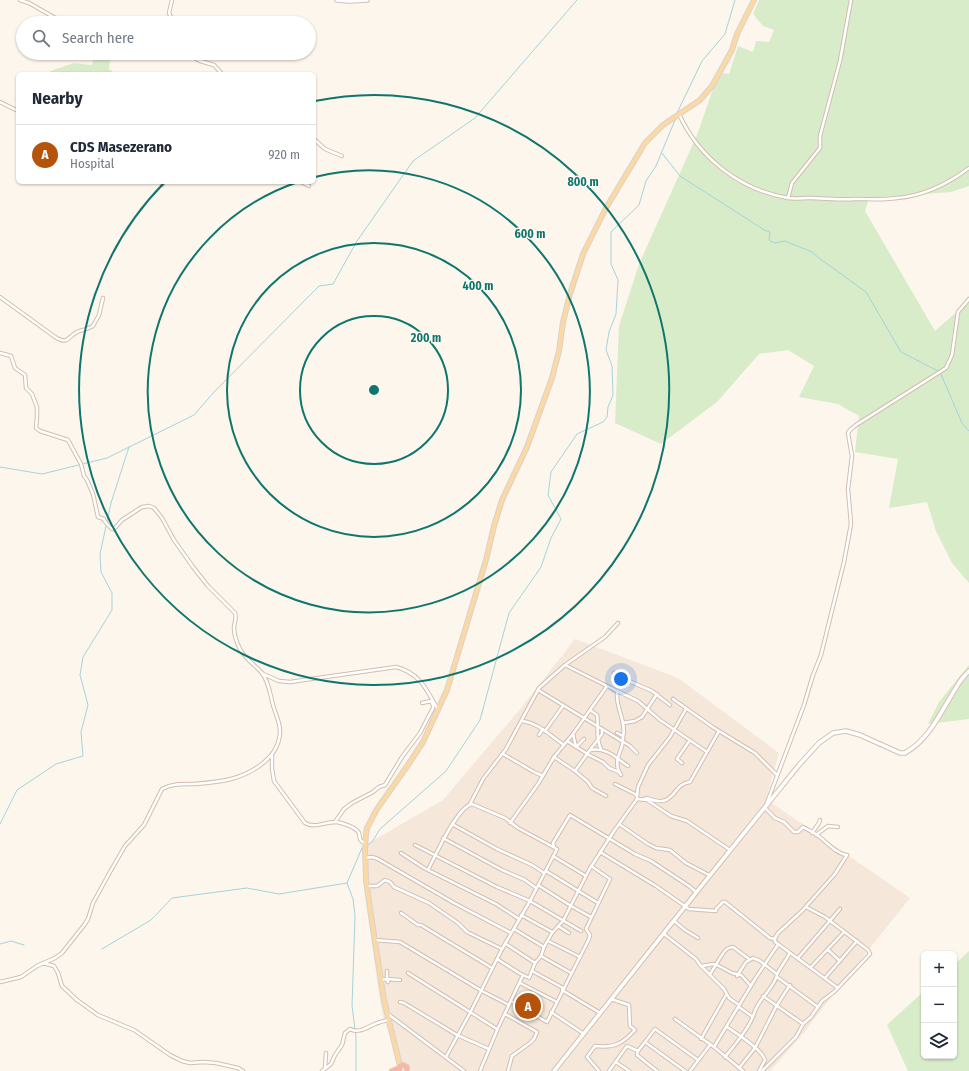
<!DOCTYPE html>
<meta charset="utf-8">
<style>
:root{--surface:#fff;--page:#f2f2f3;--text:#1f2937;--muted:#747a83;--line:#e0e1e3;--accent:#b45309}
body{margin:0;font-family:"Fira Sans Condensed",sans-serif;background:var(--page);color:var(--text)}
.controls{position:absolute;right:12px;bottom:12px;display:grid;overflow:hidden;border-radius:6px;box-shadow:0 1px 3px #0004}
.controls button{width:36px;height:36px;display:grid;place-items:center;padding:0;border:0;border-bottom:1px solid var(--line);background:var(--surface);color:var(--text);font:20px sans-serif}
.you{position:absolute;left:621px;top:679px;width:14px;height:14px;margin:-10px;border:3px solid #fff;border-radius:50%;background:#1a73e8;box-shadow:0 0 0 6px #1a73e833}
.badge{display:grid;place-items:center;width:26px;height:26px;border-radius:50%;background:var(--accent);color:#fff;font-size:13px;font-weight:700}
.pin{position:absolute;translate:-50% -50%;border:2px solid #fff;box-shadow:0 1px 4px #0006}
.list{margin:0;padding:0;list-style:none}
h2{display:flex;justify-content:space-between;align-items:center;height:52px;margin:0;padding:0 16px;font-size:17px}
h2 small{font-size:13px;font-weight:400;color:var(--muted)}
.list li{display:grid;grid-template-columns:26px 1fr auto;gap:12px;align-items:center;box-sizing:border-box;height:60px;padding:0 16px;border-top:1px solid var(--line)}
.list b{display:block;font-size:15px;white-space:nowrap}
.list p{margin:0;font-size:13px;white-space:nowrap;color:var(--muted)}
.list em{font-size:13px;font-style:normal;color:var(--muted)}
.icon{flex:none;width:22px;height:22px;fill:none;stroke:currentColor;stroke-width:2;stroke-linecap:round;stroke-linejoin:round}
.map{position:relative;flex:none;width:969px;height:1071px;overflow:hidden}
.search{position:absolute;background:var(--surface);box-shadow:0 1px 3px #0004;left:16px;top:16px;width:300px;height:44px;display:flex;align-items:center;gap:10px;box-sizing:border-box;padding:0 14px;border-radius:22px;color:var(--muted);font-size:15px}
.panel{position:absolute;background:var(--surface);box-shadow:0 1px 3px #0004;left:16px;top:72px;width:300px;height:112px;border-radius:6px}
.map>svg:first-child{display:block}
.residential{fill:#f5e8da}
.green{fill:#d8ecc9}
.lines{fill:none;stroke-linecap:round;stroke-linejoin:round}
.stream{stroke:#a5d3da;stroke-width:1}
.street-casing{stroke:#d1beb0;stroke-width:4.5}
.secondary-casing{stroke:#d6c0b0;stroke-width:5.5}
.primary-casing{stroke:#dad1cd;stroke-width:6}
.highway-casing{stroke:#dad1cd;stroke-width:6}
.street{stroke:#fff;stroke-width:2.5}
.secondary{stroke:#fff;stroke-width:3.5}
.primary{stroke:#fbd9a5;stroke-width:4}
.highway{stroke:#f7b7a3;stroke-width:4.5}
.ring{fill:none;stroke:#0f766e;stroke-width:2}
.centre{fill:#0f766e;stroke:#fffaf3;stroke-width:2}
.ring-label{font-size:12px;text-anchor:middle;font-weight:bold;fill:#0f766e;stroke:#fffaf3;stroke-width:3;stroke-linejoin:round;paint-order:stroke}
</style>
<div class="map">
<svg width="969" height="1071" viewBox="0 0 969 1071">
<rect width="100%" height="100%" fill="#fdf6ec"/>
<path class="residential" d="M575 639 678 678 779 753 766 799 910 898 838 988 803 1034 770 1071H396L398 1061 382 1013 378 987 367 908 362 847 443 800 521 708Z"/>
<g class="green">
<path d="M759 0H969V186L951 192 869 198 865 211 935 331 969 301V583L952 563 936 531 927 502 889 508 898 459 855 452 859 416 838 404 799 397 814 366 788 350 759 354 717 402 661 444 615 423 619 326 639 264 697 135 713 89 723 73 729 74 738 46 753 52 756 41 769 42 774 30 763 26 753 14Z"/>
<path d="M97 53H105L109 55 110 60 109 69 115 74H45L56 69 74 63 92 65 94 56Z"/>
<path d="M969 665V719L928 724 939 702Z"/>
<path d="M969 951V1071H908L887 1025 924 991V1056H954V965Z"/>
</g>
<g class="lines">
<g class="stream">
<path d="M677 113 702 61 725 34 735 0"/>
<path d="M661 152 680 176 766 231H769L770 233 769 240 770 241 775 243 785 241 812 252 819 258 866 292 901 352 940 372 962 423 969 431"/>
<path d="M0 467 42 474 107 458 194 415 215 391 319 286 333 284 357 241 413 161 475 118 577 0"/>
<path d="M0 824 17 790 56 764 83 756 81 732 88 705 80 675 83 657 112 610V593L101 572 100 554 111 503 129 447"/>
<path d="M368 845 372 842 380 829 446 771 480 720 509 613 541 567 551 538 561 519 548 495 551 472 577 434 603 422 607 417 608 407 613 395 612 366 606 350 609 332 616 314 618 280 611 264V232L639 205 646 181 656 166 675 120"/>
<path d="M347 883 353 899 355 916 352 1006 356 1037V1071"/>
<path d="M0 944 11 941 24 945"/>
<path d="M102 949 151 920 172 898 247 888 279 894 347 883 362 848"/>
</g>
<defs>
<g id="street">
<path d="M20 0 29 3 64 23"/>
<path d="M172 0 169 13 174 23"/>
<path d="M185 53 200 61 214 65 222 74"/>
<path d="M0 102 18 111"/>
<path d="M679 114C699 158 740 190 788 198 795 199 802 198 809 198 824 198 839 200 855 199 869 199 883 200 897 198 923 196 949 183 969 168"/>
<path d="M314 139 325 149 342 156"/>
<path d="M301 182 309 186"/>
<path d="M162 185 164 182"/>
<path d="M788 198 792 183 820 148V136L840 61 851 0"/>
<path d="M0 297 55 337C69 345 66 338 77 332 82 330 88 329 93 326L99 315 103 298"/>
<path d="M0 353 11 356 15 368 25 375 26 388 32 394 37 407V416L36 428 40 431 68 440 81 464 84 476 87 480 93 494 98 517 104 519C104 522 109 526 112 529H114L122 520 142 507 149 506 154 508 162 518 174 540 193 567 208 586 235 613C237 619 234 623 234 628 234 635 237 643 240 649 245 659 255 665 262 673 269 682 270 694 273 705 275 713 280 722 280 731 280 757 253 773 231 779 219 782 207 783 195 784 184 784 173 783 162 789L144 825 125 846 110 872 93 903 88 919 85 924 62 953 55 958 37 966 21 977 0 982"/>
<path d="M565 665 617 691C617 695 617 700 618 704 620 714 626 727 623 736"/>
<path d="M614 673 629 681 652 691 670 705"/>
<path d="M263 674 279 681 290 682 396 667C420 673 427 690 438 710"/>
<path d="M538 690 630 746 637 753"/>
<path d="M617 691 638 701 660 720 707 752"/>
<path d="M673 699 714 728 755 753 777 775"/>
<path d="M590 710 597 715C599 726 595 738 601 749"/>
<path d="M522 721C539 723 550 736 564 745"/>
<path d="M623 723 635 721 642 717 657 694"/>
<path d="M545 731 563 706"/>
<path d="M617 733 623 736C624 752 613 756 619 772"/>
<path d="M573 734 576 747"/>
<path d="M539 735 543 729"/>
<path d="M567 741 589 755 603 762 609 768 619 772 621 775"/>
<path d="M577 746 584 739"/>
<path d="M590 750 602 734V730"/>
<path d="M503 754 534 772 543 776"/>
<path d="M272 755V769L274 781 305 823C315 829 326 821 337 822 342 823 356 827 359 833 360 838 359 841 365 843"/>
<path d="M554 757 575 771 588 782 592 788 606 796"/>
<path d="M682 763 677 759 690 740"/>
<path d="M575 771 590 750C606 747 615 757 628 766"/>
<path d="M637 796 638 787 648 765 670 737 686 709"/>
<path d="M637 799 647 800 671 816 687 821 730 850"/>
<path d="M644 799 647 798C676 810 671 784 690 782L719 731"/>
<path d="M470 804 483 779 506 749 539 688 565 665 605 637 618 623"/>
<path d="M335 822 344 809 352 803 373 792 379 787 385 785 402 757 420 733 433 708V705L431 701 422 703"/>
<path d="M510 823 538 784 554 757 573 734 607 686"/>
<path d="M452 824 497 849 532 865 544 873"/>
<path d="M619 824 648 844 656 848 670 850 686 863 709 875"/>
<path d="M812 833 819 823 820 820"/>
<path d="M816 835 828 826 838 827"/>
<path d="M443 838 502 870 525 880 536 888"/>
<path d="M415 845 497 887 530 901 581 931"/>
<path d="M554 847 553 843 570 815 635 854 651 861 689 886 696 892"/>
<path d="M600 852 656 886 689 909 716 911V909L723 902H725L770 938 775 939"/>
<path d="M401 853 424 868 496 904 519 919"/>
<path d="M553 856 586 876"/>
<path d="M365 858 372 857 378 859 454 903 511 933"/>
<path d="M428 870C435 856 457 807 472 804L505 818 518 828 557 849 530 901 502 949 470 1013 446 1057"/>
<path d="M546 871 598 903"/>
<path d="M538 885 571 906 591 917"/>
<path d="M367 886H377L385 880 390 882 394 887 429 903 458 923 467 932 502 949"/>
<path d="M401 913 418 925H421L492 968"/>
<path d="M521 915 552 932"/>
<path d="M674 921 685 930 698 938"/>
<path d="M558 926 569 933"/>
<path d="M514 929 544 947"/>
<path d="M664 934 696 959 700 965 724 989 729 998 739 1005"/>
<path d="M375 940 400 942 482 991 509 1005"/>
<path d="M548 941 580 957"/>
<path d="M506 944 535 963"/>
<path d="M778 944 838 988"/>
<path d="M828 950 840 961"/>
<path d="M541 956 571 973"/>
<path d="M798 958 840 909"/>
<path d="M497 959 519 973 529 978 535 963 541 956 544 947 552 933 563 921 589 870 614 831 637 799V796L635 794 615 784"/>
<path d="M43 963 54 966 58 973 62 986 77 1000 98 1015 134 1030 170 1055 182 1061 190 1063 203 1062 216 1063 238 1068 243 1071"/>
<path d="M702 966 713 964 717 965 732 973 741 975 751 986"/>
<path d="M811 967 844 932"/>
<path d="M532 971 563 988"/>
<path d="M408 973 497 1029"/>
<path d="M710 974C714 969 723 951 727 949 728 948 732 947 733 947L749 959"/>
<path d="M737 976 746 962 753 958 760 961 777 974"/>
<path d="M777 977 818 1007"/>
<path d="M825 978 857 941"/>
<path d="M381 980 387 979V971"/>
<path d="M388 982 387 979 400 980"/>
<path d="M520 983 557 1002"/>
<path d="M562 990 600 1013"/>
<path d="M763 996 803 1024"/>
<path d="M511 1001 547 1022 589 939 590 935 586 929 610 879 591 866"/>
<path d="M400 1002 404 1003 457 1035 489 1049"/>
<path d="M739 1007 753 1017"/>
<path d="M551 1012 584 1034"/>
<path d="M388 1014 464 1071"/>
<path d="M505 1014 537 1032 534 1039 530 1043 512 1056 508 1071"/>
<path d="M675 1019 714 1047 743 1071"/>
<path d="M727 1027C737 1034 762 1049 765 1060L759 1071"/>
<path d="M701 1039 726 995"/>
<path d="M645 1042 655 1029 698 1060"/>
<path d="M714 1047 755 979 777 946 778 944 775 942V938L778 933 802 911 835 874 847 855C836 854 826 841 817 835 813 832 808 830 803 827L798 832H794L784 822 775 818 765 808 804 705 813 675 821 655 844 562 851 524 848 489 852 456 848 433 850 430 856 425 946 368 952 355 958 312 969 299"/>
<path d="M638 1051 637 1055 657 1071"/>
<path d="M725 1057C733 1047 749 1029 753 1016 755 1012 755 1009 758 1005 762 997 777 983 777 974L790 953"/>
<path d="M616 1062 629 1071"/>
<path d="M325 1068 326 1053"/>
<path d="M739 1068 755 1048 777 1005 790 985"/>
<path d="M322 1071 331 1064 335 1055 342 1045 345 1033 350 1029C359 1034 367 1027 375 1024 379 1022 384 1021 388 1020"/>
<path d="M480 1071 498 1028 523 975"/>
<path d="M599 1071 587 1057 595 1046C615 1048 622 1044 635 1030L630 1026 629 1005 611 999"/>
<path d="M609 1071 627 1046 638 1051 645 1042 685 1071"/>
<path d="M690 1071 710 1045"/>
<path d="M762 1071 796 1037 803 1024 811 1017 822 1001 834 992 870 954 868 950 825 917 806 907"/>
</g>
<g id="secondary">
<path d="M337 0 349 1 367 0"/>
<path d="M554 1071 703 884 799 765 819 743 833 733 846 731 860 735 900 753H905C930 739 941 711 956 688 959 682 964 676 969 671"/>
</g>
<path id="primary" d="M400 1066 384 1000 370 909 366 880 365 849 366 834 367 828 377 809 408 765 423 742 447 690 486 560 494 526 502 500 527 447 552 378 559 351 563 322 570 294 583 254 606 208 645 143 663 125 700 100 712 86 732 50 737 34 754 0"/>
<g id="highway">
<path d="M392 1071 399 1068"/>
<path d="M399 1071 400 1066 403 1065 407 1067V1071"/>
</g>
</defs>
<use href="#street" class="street-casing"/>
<use href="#secondary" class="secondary-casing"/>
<use href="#primary" class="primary-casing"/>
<use href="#highway" class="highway-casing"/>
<use href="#street" class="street"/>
<use href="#secondary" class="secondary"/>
<use href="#primary" class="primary"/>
<use href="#highway" class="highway"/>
</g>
<g class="ring">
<circle cx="374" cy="390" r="74"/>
<circle cx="374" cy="390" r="147"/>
<path d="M315 177A221 221 0 1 1 298 182"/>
<path d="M315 101A295 295 0 1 1 164 183"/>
</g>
<circle cx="374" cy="390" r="6" class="centre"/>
<g class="ring-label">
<text x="583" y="186">800 m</text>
<text x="530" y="238">600 m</text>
<text x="478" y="290">400 m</text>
<text x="426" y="342">200 m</text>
</g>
</svg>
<div class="controls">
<button>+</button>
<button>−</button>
<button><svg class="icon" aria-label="layers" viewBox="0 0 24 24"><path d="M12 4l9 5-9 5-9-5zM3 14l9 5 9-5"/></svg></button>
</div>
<div class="you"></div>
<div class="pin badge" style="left:528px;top:1006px">A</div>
<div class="search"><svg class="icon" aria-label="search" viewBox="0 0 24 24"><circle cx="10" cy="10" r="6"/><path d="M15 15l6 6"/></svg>Search here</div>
<section class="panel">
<h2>Nearby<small></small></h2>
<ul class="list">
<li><span class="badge">A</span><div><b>CDS Masezerano</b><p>Hospital</p></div><em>920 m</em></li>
</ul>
</section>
</div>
